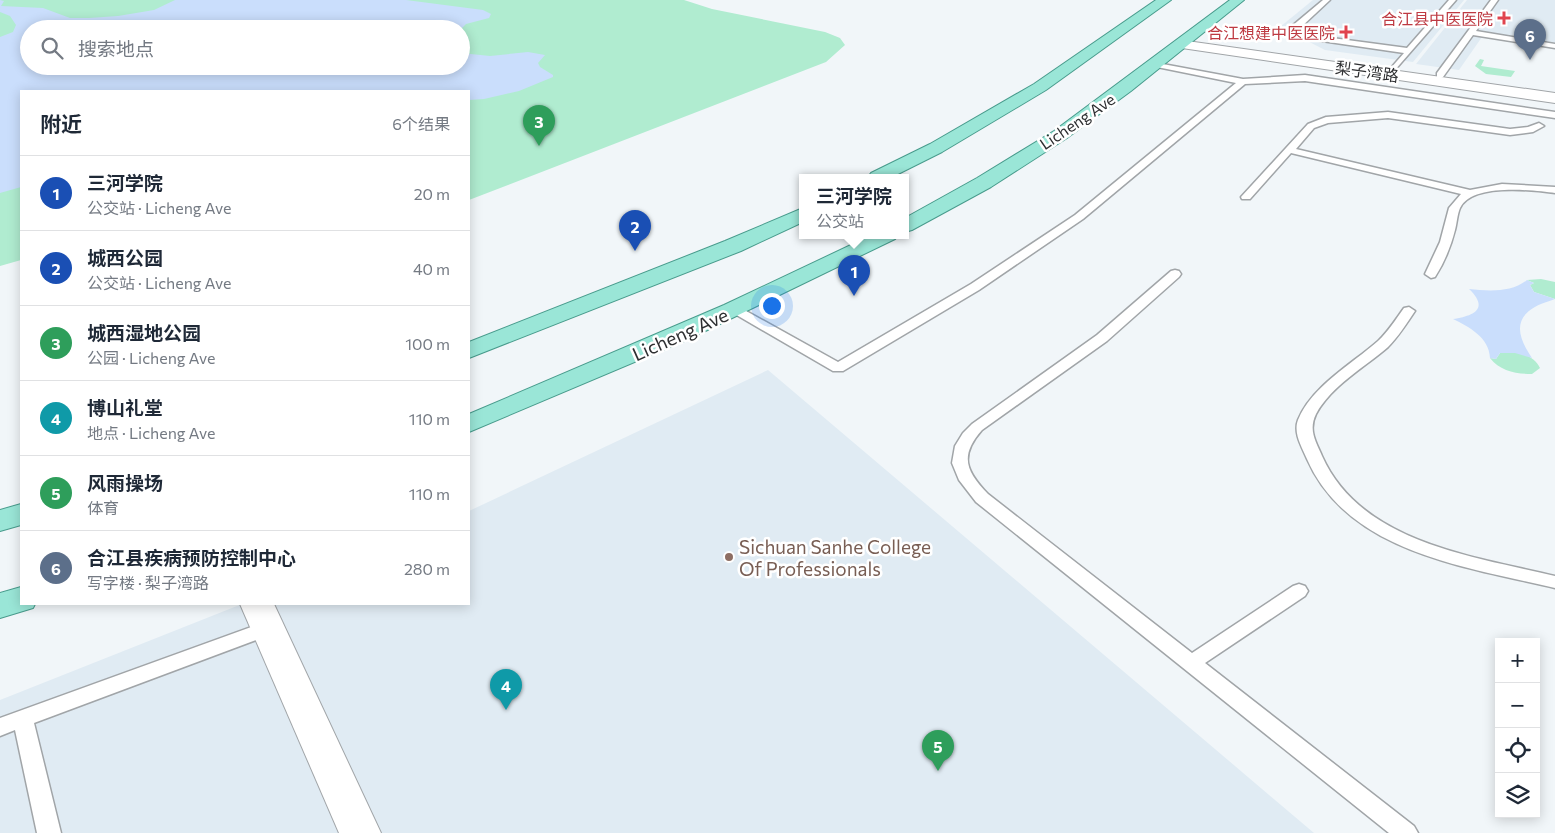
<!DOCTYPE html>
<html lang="zh">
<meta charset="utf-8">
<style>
:root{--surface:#fff;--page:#f2f2f3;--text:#1f2937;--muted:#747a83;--line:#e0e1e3;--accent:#7866e1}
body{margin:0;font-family:Commissioner,"Noto Sans SC",sans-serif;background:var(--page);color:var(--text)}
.controls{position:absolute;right:15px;bottom:15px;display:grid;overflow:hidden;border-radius:0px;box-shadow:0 2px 12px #0003}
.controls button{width:45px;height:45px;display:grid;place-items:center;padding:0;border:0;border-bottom:1px solid var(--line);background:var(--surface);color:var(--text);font:25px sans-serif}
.you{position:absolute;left:771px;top:305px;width:18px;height:18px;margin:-12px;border:4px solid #fff;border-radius:50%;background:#1a73e8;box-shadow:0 0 0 8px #1a73e833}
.badge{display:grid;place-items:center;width:32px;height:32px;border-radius:50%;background:var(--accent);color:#fff;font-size:16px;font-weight:700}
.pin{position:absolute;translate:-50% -41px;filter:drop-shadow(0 1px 2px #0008)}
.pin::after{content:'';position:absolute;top:26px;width:18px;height:15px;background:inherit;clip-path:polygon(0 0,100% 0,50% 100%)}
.popup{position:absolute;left:799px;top:174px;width:110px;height:65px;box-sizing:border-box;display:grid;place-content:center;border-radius:0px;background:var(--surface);filter:drop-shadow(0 1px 4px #0005);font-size:16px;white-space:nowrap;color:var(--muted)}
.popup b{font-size:19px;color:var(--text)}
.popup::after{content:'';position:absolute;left:50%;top:100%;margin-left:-10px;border:10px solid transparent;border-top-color:var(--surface)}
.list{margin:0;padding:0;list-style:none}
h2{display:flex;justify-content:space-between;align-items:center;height:65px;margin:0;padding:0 20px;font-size:21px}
h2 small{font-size:16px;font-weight:400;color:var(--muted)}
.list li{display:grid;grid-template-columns:32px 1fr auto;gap:15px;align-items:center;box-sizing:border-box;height:75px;padding:0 20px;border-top:1px solid var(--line)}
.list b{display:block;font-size:19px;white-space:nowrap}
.list p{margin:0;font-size:16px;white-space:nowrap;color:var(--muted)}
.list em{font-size:16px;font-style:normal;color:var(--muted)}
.icon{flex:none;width:28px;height:28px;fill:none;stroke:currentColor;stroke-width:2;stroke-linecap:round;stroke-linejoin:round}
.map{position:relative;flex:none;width:1555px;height:833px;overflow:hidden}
.search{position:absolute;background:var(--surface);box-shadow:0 2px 12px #0003;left:20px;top:20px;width:450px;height:55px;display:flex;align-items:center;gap:12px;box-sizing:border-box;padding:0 18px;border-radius:28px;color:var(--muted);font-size:19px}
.panel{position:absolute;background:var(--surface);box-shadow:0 2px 12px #0003;left:20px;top:90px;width:450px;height:515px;border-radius:0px}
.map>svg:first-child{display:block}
.built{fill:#e0ebf3}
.green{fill:#b0ecd0;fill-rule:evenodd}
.water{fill:#cadefc}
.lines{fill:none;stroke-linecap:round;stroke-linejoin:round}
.service-casing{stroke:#a1a5a8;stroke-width:3}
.minor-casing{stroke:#a1a5a8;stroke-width:2}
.tertiary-casing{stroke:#a1a5a8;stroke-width:2}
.primary-casing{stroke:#489b8c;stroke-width:2}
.service{fill:#fff;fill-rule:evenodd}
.minor{fill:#fff;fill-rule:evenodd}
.tertiary{fill:#fff;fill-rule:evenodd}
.primary{fill:#9ae6d7;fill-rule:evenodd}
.health-dot{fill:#e0444e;stroke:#fff;stroke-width:2}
.education-dot{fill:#8d6e63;stroke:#fff;stroke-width:2}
.labels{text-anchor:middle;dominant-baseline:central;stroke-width:5;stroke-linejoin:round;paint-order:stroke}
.far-health-label{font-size:16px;fill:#be3a42;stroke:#fff;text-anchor:end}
.far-street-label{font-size:16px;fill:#2e2f31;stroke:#fff}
.street-label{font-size:19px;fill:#2e2f31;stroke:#fff}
.education-label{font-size:19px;fill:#785e54;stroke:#fff;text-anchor:start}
</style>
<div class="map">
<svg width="1555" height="833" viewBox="0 0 1555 833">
<rect width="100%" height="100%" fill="#f1f6f9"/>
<g class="built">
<path d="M1313 0H1464L1413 62 1325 50 1280 27Z"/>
<path d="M1467 0H1555V48L1482 37 1459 70 1416 64Z"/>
<path d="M768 370 1314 833H0V700L242 604H469V511Z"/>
</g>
<g class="green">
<path d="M0 0H684L712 9 825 32 840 38 845 45 826 62 469 200V91H21V260L0 266ZM29 29H461V66H29Z"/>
<path d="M1480 59 1484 60 1481 66 1515 71 1511 77 1486 74 1475 66Z"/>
<path d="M1541 279 1555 282V299L1534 292 1530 285 1534 283 1527 280Z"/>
<path d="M1500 353C1514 351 1533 353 1540 368L1532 374C1516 374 1500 371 1490 358L1496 359Z"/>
</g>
<g class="water">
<path d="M0 0 4 1 1 6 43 8 70 18H89L118 16 154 10 175 0H406L483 10 491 14 489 18 466 24 461 29H29V66H461V53L490 56 528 52 545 55 538 63 540 67 553 75V77L519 91 484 99 469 100V91H21V187L0 193V37L13 32 16 25 10 16 0 12Z"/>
<path d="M1527 280 1534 283 1530 285 1534 292 1555 299C1551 301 1545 302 1541 304 1511 317 1518 337 1532 358L1515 353H1500L1496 359 1490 358C1489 337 1469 327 1453 319 1473 316 1490 309 1469 289 1488 291 1511 293 1527 280Z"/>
</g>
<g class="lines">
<defs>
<g id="service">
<path d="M1323 0H1330L1300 28 1317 36 1407 48 1449 0H1456L1394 71 1390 69 1404 53 1315 40 1292 30V26Z"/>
<path d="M1491 0H1498L1476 31 1555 44V48L1473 35 1443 77H1437V73Z"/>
<path d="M1152 62 1243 79 1305 75 1555 112V118L1305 81 1245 84 1083 219 979 290 843 371H833L728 310 729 307H739L838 362 971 284 1075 215 1236 83 1152 66Z"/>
<path d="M1388 112 1510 129 1528 127 1539 123 1544 126 1533 132 1510 135 1388 118 1328 123 1314 128 1296 149 1470 190 1502 184 1555 187V193C1532 190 1472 183 1460 208 1457 215 1457 223 1455 230 1451 246 1444 263 1435 277L1431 278 1425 274 1440 242 1449 208 1461 194 1291 153 1250 199H1242L1241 197 1308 124 1326 117Z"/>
<path d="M1175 270 1179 271 1181 274 1179 277 1107 341 982 430C959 456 966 471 988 494L1192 653 1293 586 1299 584 1305 586 1308 591 1305 596 1205 663 1414 826 1418 833H1389L976 502 959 480 952 463 955 446 963 433 972 424 1097 335 1171 271Z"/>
<path d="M1409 307 1415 311C1407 323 1398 337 1388 347 1365 367 1331 386 1316 414 1308 430 1316 442 1322 456 1361 543 1472 556 1555 576V588C1467 567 1348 553 1307 459 1302 447 1293 433 1298 420 1312 386 1352 364 1378 341 1388 332 1396 319 1404 308Z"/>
<path d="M268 621 275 623 278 628 275 633 34 723 61 833H37L15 730 0 736V718Z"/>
</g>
<path id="minor" d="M240 604H274L381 833H339Z"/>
<path id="tertiary" d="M1180 40 1555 93V103L1175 47 1173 44Z"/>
<g id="primary">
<path d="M1156 0H1171L1046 90 942 152 892 177H868L871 173 930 144 1034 84Z"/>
<path d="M1230 0H1244L1131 91 1067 138 991 187 912 230 905 232V218L977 178 1054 131Z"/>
<path d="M803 208V222L741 251 469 358V342L725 241Z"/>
<path d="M872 235H899L895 239 689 339 469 432V414L724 305Z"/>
<path d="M21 504V525L0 531V510Z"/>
<path d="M21 587V604H35L33 608 0 618V593Z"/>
</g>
</defs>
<use href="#service" class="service-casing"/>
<use href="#minor" class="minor-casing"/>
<use href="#tertiary" class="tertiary-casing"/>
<use href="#primary" class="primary-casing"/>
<use href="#service" class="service"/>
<use href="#minor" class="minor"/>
<use href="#tertiary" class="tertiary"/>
<use href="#primary" class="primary"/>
</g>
<g class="health-dot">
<path d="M1501.5 10.5h5v5h5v5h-5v5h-5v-5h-5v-5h5z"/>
<path d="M1343.5 24.5h5v5h5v5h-5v5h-5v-5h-5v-5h5z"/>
</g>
<circle class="education-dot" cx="729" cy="557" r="5"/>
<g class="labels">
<g class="far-health-label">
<text x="1493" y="18">合江县中医医院</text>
<text x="1335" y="32">合江想建中医医院</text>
</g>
<g class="far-street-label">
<text transform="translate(1367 71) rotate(8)">梨子湾路</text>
<text transform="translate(1077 121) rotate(-34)">Licheng Ave</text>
</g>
<g class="street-label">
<text transform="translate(680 334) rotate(-24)">Licheng Ave</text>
</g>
<g class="education-label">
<text x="739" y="546">Sichuan Sanhe College<tspan x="739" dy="22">Of Professionals</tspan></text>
</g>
</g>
</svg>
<div class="controls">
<button>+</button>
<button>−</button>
<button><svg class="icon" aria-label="locate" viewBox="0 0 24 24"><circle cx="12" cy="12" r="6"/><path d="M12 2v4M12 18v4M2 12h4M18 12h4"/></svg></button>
<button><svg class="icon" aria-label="layers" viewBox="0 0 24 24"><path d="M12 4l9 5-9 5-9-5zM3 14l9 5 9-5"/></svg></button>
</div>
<div class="you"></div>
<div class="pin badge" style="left:854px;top:296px;background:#1a4fb4">1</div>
<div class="popup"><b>三河学院</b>公交站</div>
<div class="pin badge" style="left:635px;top:251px;background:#1a4fb4">2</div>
<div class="pin badge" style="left:539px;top:146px;background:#2e9e5b">3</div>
<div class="pin badge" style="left:506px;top:710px;background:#0f9aa8">4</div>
<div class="pin badge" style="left:938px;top:771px;background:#2e9e5b">5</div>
<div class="pin badge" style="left:1530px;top:60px;background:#5c6f8a">6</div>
<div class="search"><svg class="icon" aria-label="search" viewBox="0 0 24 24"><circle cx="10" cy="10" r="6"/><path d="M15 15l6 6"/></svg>搜索地点</div>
<section class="panel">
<h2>附近<small>6个结果</small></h2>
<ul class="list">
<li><span class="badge" style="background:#1a4fb4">1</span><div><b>三河学院</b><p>公交站 · Licheng Ave</p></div><em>20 m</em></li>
<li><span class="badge" style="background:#1a4fb4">2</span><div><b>城西公园</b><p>公交站 · Licheng Ave</p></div><em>40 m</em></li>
<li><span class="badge" style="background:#2e9e5b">3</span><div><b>城西湿地公园</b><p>公园 · Licheng Ave</p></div><em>100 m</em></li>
<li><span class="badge" style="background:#0f9aa8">4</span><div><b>博山礼堂</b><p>地点 · Licheng Ave</p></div><em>110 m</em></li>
<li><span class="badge" style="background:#2e9e5b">5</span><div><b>风雨操场</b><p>体育</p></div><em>110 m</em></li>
<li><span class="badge" style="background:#5c6f8a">6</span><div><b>合江县疾病预防控制中心</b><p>写字楼 · 梨子湾路</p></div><em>280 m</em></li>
</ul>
</section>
</div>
